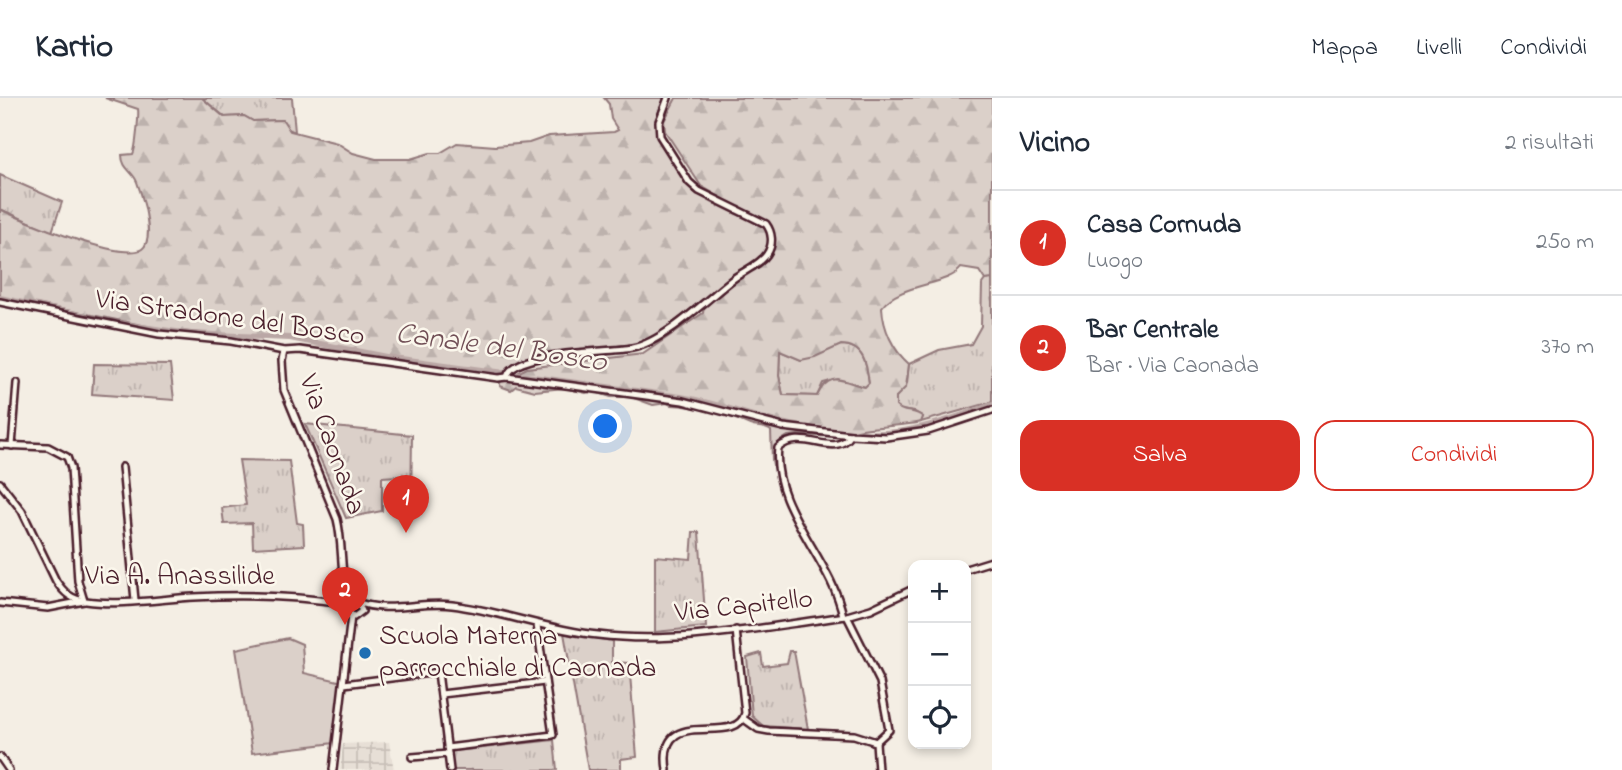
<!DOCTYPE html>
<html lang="it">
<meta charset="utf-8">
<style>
:root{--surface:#fff;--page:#f2f2f3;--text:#1f2937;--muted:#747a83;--line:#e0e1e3;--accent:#d93025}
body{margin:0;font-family:"Indie Flower",sans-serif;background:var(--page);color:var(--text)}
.controls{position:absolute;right:21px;bottom:21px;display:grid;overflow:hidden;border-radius:14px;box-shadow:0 4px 10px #0003}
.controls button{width:63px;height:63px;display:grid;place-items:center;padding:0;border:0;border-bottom:2px solid var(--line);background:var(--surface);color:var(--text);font:35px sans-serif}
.you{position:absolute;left:606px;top:329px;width:24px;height:24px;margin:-18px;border:5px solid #fff;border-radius:50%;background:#1a73e8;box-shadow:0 0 0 10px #1a73e833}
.badge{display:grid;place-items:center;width:46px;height:46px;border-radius:50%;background:var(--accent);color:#fff;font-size:23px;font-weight:700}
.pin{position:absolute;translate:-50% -58px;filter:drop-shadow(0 2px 4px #0008)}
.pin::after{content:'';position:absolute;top:37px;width:24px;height:21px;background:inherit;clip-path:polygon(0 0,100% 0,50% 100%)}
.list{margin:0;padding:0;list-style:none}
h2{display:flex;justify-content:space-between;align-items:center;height:91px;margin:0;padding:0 28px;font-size:30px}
h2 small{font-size:23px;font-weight:400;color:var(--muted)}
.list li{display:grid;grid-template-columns:46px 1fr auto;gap:21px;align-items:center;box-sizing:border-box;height:105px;padding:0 28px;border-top:2px solid var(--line)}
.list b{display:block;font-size:26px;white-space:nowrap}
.list p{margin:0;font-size:23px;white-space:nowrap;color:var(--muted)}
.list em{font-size:23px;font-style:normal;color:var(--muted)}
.actions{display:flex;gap:14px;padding:21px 28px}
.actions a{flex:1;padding:16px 0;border:2px solid var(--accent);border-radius:21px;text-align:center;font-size:24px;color:var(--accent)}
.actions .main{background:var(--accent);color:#fff}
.icon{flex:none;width:38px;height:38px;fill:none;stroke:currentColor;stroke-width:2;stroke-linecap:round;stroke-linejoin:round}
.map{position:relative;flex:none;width:992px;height:672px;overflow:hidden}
header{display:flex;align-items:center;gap:42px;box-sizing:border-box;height:98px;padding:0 35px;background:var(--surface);border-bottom:2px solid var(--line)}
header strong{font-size:33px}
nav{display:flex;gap:38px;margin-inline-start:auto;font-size:24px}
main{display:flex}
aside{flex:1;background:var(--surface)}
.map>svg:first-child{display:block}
.industrial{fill:url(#industrial-grid)}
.grass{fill:url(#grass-tufts);stroke:#92787a;stroke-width:2}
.forest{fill:url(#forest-firs);stroke:#92787a;stroke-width:2;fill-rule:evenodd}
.pitch{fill:#dbd0c9;stroke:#92787a;stroke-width:2}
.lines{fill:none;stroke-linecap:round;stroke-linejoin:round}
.canal{stroke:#baa7a5;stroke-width:6}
.minor-casing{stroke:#4a1f2b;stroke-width:10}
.minor{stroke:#fbf7ec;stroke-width:5}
.poi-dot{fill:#1f6fb2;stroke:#fbf7ec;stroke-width:2.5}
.labels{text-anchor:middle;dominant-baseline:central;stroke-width:5;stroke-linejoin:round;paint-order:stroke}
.street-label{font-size:28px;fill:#4a1f2b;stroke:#fbf7ec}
.poi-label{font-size:28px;fill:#4a1f2b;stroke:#fbf7ec;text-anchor:start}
.water-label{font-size:30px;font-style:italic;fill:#714f56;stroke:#fbf7ec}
</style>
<header>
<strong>Kartio</strong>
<nav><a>Mappa</a><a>Livelli</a><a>Condividi</a></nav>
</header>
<main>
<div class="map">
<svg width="992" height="672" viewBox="0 0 992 672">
<defs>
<pattern id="industrial-grid" width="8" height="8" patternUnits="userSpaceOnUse" patternTransform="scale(1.75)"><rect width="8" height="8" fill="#e7dfd6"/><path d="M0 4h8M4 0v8" fill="none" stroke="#c8bfb8"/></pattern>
<pattern id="grass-tufts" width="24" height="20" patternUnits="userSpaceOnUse" patternTransform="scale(1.75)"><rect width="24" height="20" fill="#dbd0c9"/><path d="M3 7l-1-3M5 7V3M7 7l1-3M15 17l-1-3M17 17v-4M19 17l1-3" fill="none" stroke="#bdb2ad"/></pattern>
<pattern id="forest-firs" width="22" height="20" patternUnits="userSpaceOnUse" patternTransform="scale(1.75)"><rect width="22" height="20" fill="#dbd0c9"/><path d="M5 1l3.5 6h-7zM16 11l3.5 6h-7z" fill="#bdb2ad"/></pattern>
</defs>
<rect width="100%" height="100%" fill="#f4eee4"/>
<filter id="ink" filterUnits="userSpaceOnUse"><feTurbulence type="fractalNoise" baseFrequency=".0143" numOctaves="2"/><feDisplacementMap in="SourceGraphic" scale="14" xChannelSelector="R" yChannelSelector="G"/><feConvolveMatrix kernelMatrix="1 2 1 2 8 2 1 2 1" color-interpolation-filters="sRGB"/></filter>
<g filter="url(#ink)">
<path class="industrial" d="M389 644 394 672H340L343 646Z"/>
<g class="grass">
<path d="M202 0H292L295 34 286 30 282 22 253 23 244 18 225 19Z"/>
<path d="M0 77 62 104 52 134 0 111Z"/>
<path d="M992 181V304L921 324 923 319 915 314 899 312 896 308V299L907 285 909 266 939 252 971 246 981 228 982 186 985 182Z"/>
<path d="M841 247C864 247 867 267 869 285L865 289 838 281 823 285 817 298 783 297 779 278 780 253 801 262Z"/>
<path d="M94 266 170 267 174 302 92 296Z"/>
<path d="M305 326 412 337 411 410 404 412 398 378 382 379V413L346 420Z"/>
<path d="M239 362 289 363 297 425 303 426 304 447 253 450 252 425 224 426 222 410 246 407Z"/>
<path d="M693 434H699L706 529 655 534V458L691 461Z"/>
<path d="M564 535 612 543V564L629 565 637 659 621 661V672H588Z"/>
<path d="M790 553H794L808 631 763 628 752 618 747 559 761 555 763 568 787 565Z"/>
<path d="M554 642 557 672H448L447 654Z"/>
</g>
<path class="forest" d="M105 0H202L224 19 244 18 253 23 283 22 290 33 337 45 353 55 376 61H410L430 55H440L457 45 495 48 529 45 549 38 614 34 618 32 611 21 609 6 604 0H665L655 22 657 36 694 94 718 108 720 99 701 88 665 33 664 23 676 0H992V181L985 182 979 173 961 170C948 188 900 185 882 209 883 231 893 252 909 266L906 289 896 299V308C903 316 915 311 923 319L921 324C904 329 852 327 843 339L798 337 788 338 780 343 779 358 782 368 773 367 772 362 771 333C765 328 758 330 750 327 725 316 699 308 671 307L667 305 653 307 631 299H611L592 293 586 295 564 290 535 293 516 288 511 292 500 288V284L527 270 643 256 703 215 704 203 640 248 531 260 524 261 500 275 348 253 281 238H239L168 232 0 199V111C21 122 123 164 142 151 152 144 147 120 145 110 143 102 140 92 137 84 133 73 122 71 122 57L133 56C136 51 139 16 138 11ZM841 247C864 247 867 267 869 285L865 289C841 283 830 272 817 298L783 297 779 278 780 253 801 262 815 259Z"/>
<path class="pitch" d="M288 540 302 546 304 575 343 584 334 645 252 655 236 551Z"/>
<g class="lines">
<g class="canal">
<path d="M0 200 84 218"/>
<path d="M115 225 190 236 290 240 386 259 681 299C717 305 750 319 786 326 822 333 867 339 904 333 934 328 963 317 992 307"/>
</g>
<defs>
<g id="minor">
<path d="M0 204 159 236 231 243 284 253 300 252 498 280 507 279 683 303 783 329 851 337 886 339 928 333 992 312"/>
<path d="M284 253 282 263 284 292 337 421C344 449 339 481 350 505"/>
<path d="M507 279C512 252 609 255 632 250 664 244 707 201 733 181 743 173 760 167 767 156 774 146 772 134 766 126L699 93 689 84 660 38 659 24 668 0"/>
<path d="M0 347 48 349 67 359 71 370 78 483 84 503 48 510 0 505"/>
<path d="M12 348 17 285"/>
<path d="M122 369 135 502"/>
<path d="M0 385 22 413 56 483C64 495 72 502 86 503 118 508 161 501 194 499 245 496 299 498 350 506"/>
<path d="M966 471 992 463"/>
<path d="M357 504C387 516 421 503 452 507 501 513 548 532 598 537 678 547 767 528 847 518L871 511 913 491"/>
<path d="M351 505 347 512 354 519 362 513 358 505"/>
<path d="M843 518C832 462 771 409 778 350 803 328 834 362 851 337"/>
<path d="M847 518 880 584 889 632 876 644"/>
<path d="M344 586 438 574 450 672"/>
<path d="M441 596 545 584"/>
<path d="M744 621 758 631 769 633 854 637 876 644"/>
<path d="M876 644 878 672"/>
<path d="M447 650 553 637 537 527"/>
<path d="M0 659 9 672"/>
<path d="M412 659 448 656"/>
<path d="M333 672 351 518"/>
<path d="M667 672C656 603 736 652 745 615L736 532"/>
</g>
</defs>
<use href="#minor" class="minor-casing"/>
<use href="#minor" class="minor"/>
</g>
</g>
<circle class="poi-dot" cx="365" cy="555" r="7"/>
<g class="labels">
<g class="street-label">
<text transform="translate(230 221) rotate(8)">Via Stradone del Bosco</text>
<text transform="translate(331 347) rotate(70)">Via Caonada</text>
<text x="180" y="479">Via A. Anassilide</text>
<text transform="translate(744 509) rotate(-6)">Via Capitello</text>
</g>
<g class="poi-label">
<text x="379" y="539">Scuola Materna<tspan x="379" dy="32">parrocchiale di Caonada</tspan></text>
</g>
<g class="water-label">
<text transform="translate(501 251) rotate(8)">Canale del Bosco</text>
</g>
</g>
</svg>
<div class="controls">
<button>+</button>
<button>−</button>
<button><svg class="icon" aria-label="locate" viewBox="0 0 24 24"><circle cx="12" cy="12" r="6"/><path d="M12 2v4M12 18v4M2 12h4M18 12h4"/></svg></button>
</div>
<div class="you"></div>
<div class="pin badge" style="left:406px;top:435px">1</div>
<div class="pin badge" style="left:345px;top:527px">2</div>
</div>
<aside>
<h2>Vicino<small>2 risultati</small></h2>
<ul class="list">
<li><span class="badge">1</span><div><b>Casa Cornuda</b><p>Luogo</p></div><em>250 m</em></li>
<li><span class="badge">2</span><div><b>Bar Centrale</b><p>Bar · Via Caonada</p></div><em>370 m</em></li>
</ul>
<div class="actions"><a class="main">Salva</a><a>Condividi</a></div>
</aside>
</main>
